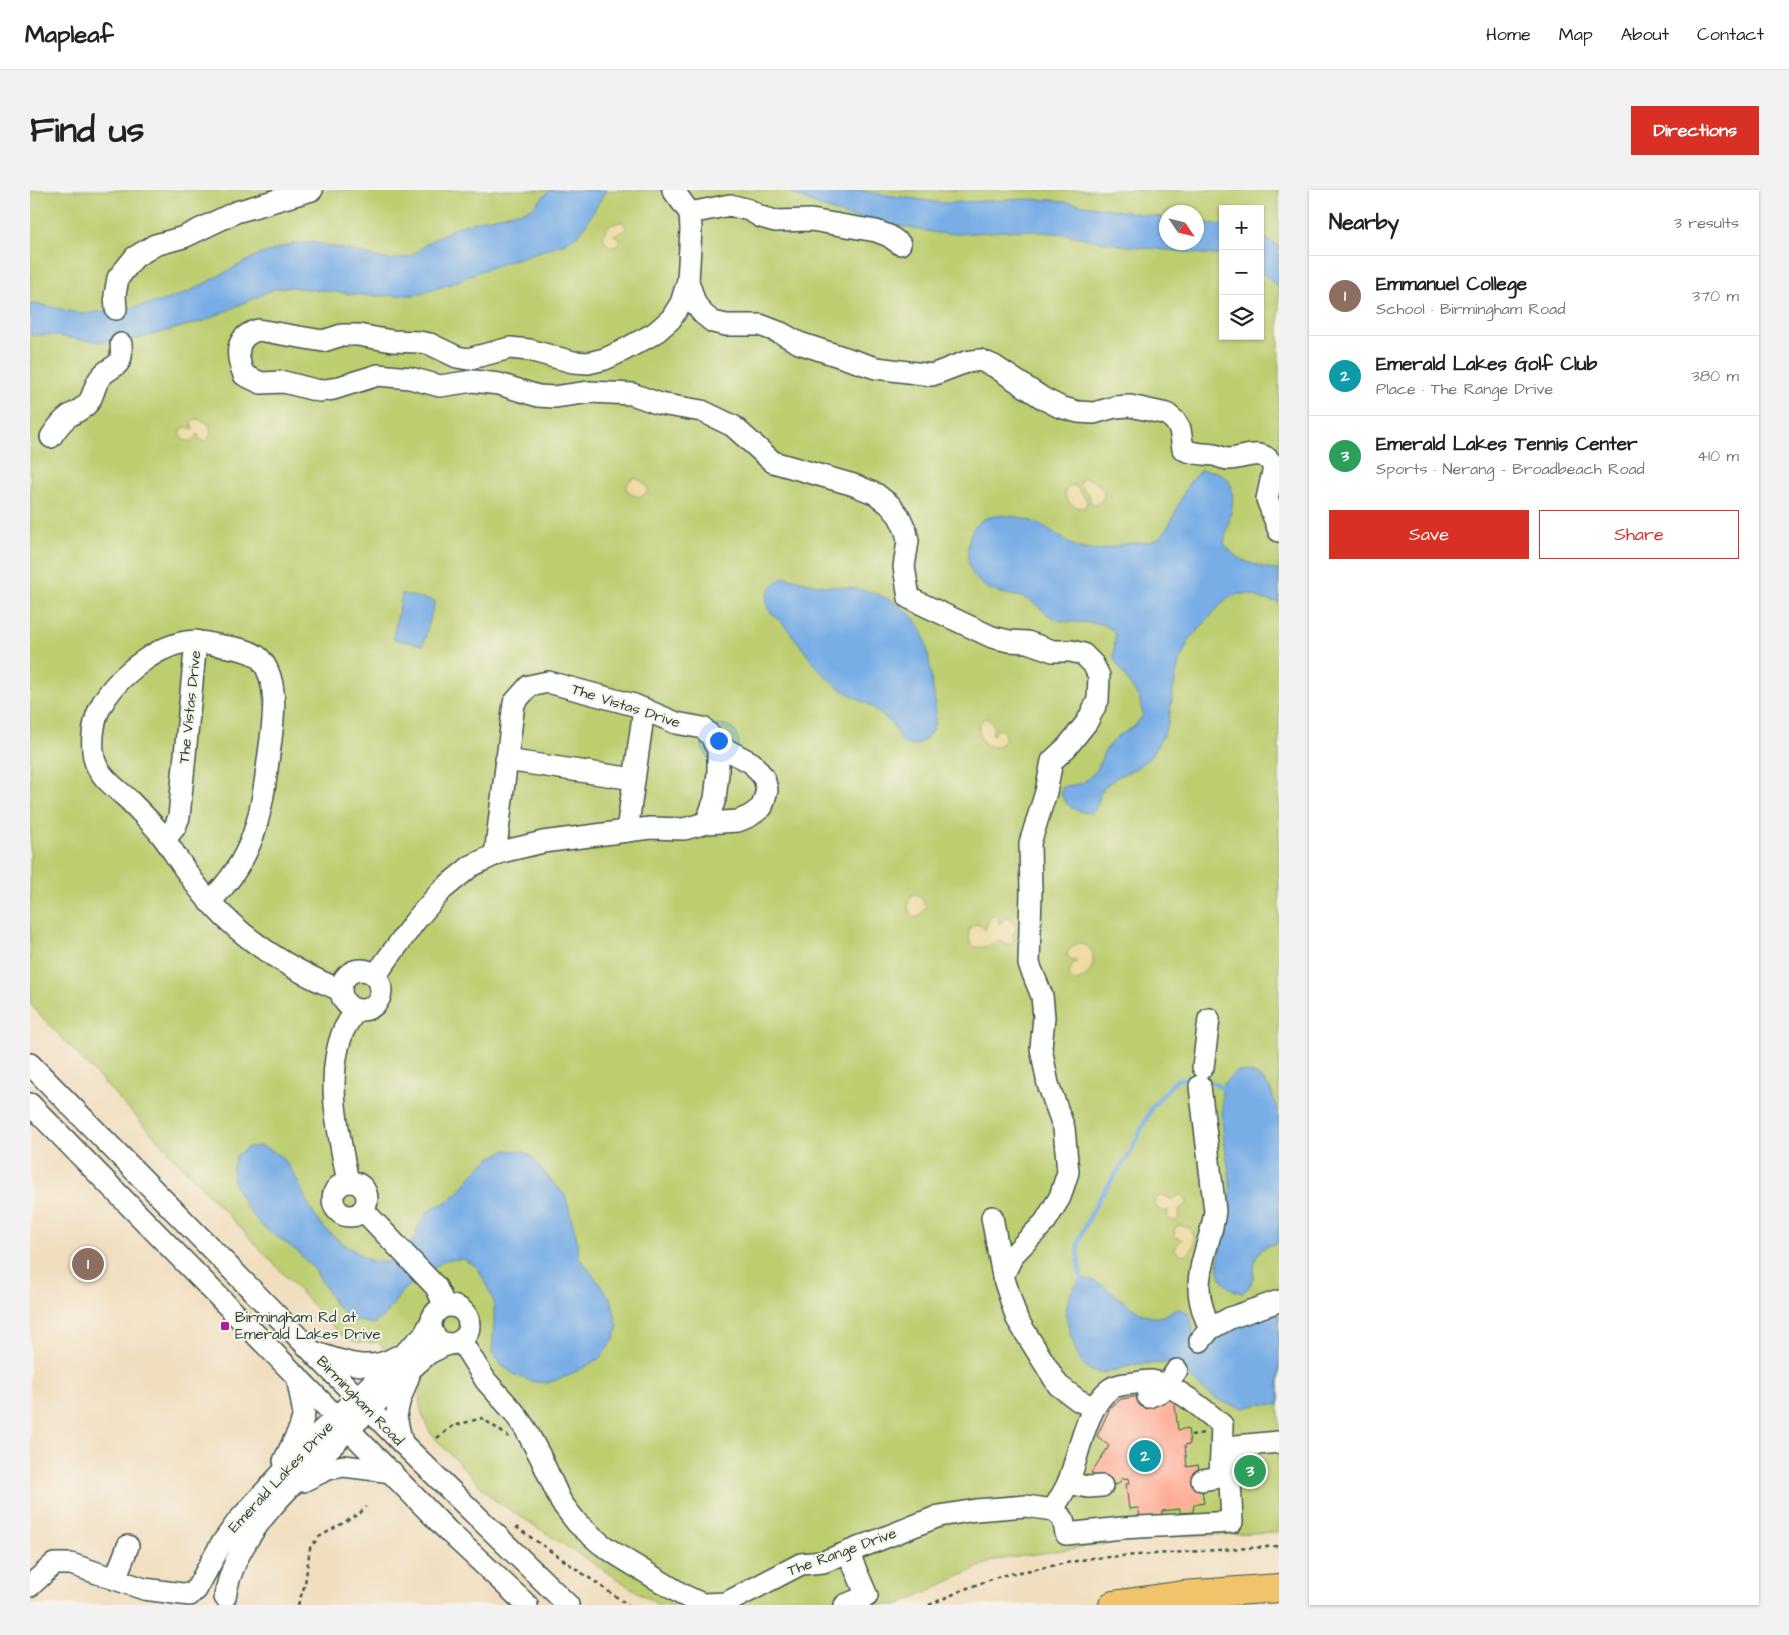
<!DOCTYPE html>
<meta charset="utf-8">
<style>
:root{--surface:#fff;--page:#f2f2f2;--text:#222;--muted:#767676;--line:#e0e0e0;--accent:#d93025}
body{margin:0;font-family:"Architects Daughter",sans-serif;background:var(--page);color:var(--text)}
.controls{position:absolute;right:15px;top:15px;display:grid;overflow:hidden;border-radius:0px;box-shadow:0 1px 4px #0004}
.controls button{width:45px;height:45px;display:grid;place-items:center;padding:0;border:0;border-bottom:1px solid var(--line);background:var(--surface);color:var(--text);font:25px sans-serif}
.compass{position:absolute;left:1129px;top:15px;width:45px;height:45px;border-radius:50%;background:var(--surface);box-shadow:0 1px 4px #0004;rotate:125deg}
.you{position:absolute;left:688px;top:550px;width:18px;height:18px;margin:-12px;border:4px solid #fff;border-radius:50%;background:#1a73e8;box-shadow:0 0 0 8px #1a73e833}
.badge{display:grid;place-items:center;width:32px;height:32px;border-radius:50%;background:var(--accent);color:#fff;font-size:16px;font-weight:700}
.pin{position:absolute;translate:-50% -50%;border:2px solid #fff;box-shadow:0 1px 5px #0006}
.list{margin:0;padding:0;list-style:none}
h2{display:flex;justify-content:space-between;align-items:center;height:65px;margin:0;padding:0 20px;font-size:21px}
h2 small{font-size:16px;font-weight:400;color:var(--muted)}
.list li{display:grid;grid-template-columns:32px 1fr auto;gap:15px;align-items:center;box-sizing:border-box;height:80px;padding:0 20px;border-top:1px solid var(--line)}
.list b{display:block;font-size:19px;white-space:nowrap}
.list p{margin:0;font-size:16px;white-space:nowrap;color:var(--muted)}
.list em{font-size:16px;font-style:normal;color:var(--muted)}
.actions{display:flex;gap:10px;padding:15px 20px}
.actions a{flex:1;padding:11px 0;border:1px solid var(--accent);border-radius:0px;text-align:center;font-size:18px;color:var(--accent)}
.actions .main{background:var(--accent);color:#fff}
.icon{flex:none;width:28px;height:28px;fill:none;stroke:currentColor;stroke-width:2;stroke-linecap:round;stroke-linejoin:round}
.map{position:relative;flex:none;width:1249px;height:1415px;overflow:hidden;border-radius:0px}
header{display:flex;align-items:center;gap:30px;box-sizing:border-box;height:70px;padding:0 25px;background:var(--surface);border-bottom:1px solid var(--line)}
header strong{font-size:24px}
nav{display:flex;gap:28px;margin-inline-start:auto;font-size:18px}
.intro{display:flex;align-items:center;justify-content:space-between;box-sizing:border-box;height:120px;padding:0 30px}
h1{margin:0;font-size:35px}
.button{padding:12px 22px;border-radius:0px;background:var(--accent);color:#fff;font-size:18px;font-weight:700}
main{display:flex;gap:30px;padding:0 30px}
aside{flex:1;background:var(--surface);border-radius:0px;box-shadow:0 1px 4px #0004}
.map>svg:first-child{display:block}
.green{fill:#bdce71;stroke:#6e8652;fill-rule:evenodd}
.sand{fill:#eeda9e;stroke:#868c69}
.water{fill:#78ade6;stroke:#4c758d}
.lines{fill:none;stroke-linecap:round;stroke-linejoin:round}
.stream{stroke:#78ade6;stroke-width:4.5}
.building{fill:#feac95}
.minor-casing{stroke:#3e5549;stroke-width:24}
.major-casing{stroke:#3e5549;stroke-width:30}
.path{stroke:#3e5549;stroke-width:2.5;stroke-dasharray:4 4;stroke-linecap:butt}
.minor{stroke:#fff;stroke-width:21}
.major{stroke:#f1c36a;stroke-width:28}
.poi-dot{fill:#b5179e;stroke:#f7f3e8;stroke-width:2}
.labels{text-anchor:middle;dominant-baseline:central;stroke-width:4;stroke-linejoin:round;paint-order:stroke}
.street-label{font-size:15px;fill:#1f3d34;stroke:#f7f3e8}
.poi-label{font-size:15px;fill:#1f3d34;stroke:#f7f3e8;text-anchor:start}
</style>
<header>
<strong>Mapleaf</strong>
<nav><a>Home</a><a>Map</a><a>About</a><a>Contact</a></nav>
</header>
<div class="intro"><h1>Find us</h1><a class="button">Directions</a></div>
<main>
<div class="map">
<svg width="1249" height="1415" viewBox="0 0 1249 1415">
<rect width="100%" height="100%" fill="#f7f3e8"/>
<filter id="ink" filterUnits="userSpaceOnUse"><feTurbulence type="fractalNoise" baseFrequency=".02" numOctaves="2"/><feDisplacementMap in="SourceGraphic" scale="10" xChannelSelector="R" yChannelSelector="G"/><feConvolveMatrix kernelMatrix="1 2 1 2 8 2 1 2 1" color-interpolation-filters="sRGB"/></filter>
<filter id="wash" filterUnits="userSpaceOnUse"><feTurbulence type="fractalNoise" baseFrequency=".0096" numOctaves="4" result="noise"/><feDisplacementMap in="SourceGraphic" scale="20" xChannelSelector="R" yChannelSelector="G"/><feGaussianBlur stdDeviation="1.12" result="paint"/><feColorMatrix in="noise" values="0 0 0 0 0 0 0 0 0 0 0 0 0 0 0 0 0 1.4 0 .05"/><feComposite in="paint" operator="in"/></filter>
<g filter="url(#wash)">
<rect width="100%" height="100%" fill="#f1debf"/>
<path class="green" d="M0 0H1249V1342L1121 1347 965 1370 868 1415H628L463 1309 402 1245C393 1230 388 1217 390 1199L348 1152C332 1154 320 1153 308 1142L0 814ZM1193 19H1230V146H1193ZM1136 22H1166V52H1136Z"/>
<g class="sand">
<path d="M591 32H594L596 38 593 42 584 45 589 48 590 50 586 57 579 56 573 49C574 37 580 34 591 32Z"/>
<path d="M168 229 179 234C181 242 182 247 174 252L171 251 168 244 162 252 153 250 150 244 152 239 156 237 163 239 161 233 162 230Z"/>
<path d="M605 288C612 291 616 293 618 300L613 306C605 307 600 305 596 298L599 291Z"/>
<path d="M1055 288C1069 290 1084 307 1065 315L1061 313 1059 305 1049 294 1051 290Z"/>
<path d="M1043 295 1047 297 1057 311 1056 315 1054 318C1039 319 1026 301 1043 295Z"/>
<path d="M958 528 964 536 962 544 964 545 967 539C973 540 976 544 975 550L967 557C957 557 953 553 949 544L950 533 954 529Z"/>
<path d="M886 704 891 707 896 716 890 726 885 728C877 722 876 714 882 705Z"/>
<path d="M960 726H965L968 729 970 734 977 726C984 729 985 733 986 740L983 744 984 749 981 754 977 755 969 750C961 756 955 758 944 757 938 750 938 746 940 737L946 734H950L955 740Z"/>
<path d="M1050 753C1072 758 1064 789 1045 791L1041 789 1039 784 1042 775 1047 771H1042L1037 765C1039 758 1043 755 1050 753Z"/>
<path d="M1132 1005 1141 1009 1151 1005 1157 1010C1157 1016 1154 1017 1149 1019L1150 1026 1146 1031 1139 1030 1137 1026 1139 1020 1133 1022 1126 1017 1124 1013 1125 1009Z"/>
<path d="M1149 1035 1159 1038C1168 1046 1165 1060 1155 1065L1149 1064 1146 1061 1145 1057 1152 1050 1144 1046 1145 1038Z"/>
</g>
<g class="water">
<path d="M520 0H576L555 36 547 46 535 53 474 73 445 83 424 93 384 105 341 106 260 97 244 99 174 131 107 149 79 152 52 150 20 145H0V114H8L52 124 105 117 136 110 158 102 228 65 262 54 283 52 360 70 381 66 402 50 427 37 451 30 501 19Z"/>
<path d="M754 0H824L912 13 997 9 1024 10 1136 28V52H1166L1167 32 1193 35V66L1090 55 1035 44 992 40 927 44 907 43 817 26 794 18Z"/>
<path d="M1230 45 1249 56V98L1230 81Z"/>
<path d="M1170 280C1219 280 1200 322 1194 353 1208 374 1226 374 1249 381V412L1235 410 1220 404H1208L1196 409 1159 450 1149 473 1145 490 1138 534 1132 548 1120 567 1105 579 1089 586 1075 596 1070 604 1068 615 1062 623C1046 622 1038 618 1031 604L1032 597 1053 593 1067 580 1074 562 1087 547 1105 536 1113 525 1110 510 1084 469 1085 443C1071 425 1043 438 1024 428 1015 424 1008 415 999 410 985 403 966 406 953 395 940 385 937 375 938 359 939 314 987 323 1015 337 1026 342 1038 355 1050 358 1056 359 1064 361 1069 360 1078 359 1086 355 1095 354 1106 352 1118 354 1129 348 1139 342 1151 307 1158 295 1161 290 1166 285 1170 280Z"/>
<path d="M755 387C766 389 777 393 788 395 805 397 824 397 841 402 861 408 885 422 893 443 898 458 900 476 902 492 904 510 911 531 898 546 893 553 883 558 875 554 869 550 868 544 865 538 861 532 854 527 849 522 834 510 815 504 801 491 782 475 769 451 752 433 747 428 739 422 737 416 734 402 743 392 755 387Z"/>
<path d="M372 404 405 411 393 455 363 449Z"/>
<path d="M1209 881 1225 884 1232 889 1241 900 1249 926V1052C1243 1054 1235 1056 1231 1060 1218 1074 1231 1091 1212 1103 1202 1101 1193 1095 1190 1085 1184 1068 1198 1036 1200 1017 1202 994 1198 978 1195 956 1192 937 1192 917 1192 898 1196 890 1201 885 1209 881Z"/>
<path d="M231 956C268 967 269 1007 290 1033 299 1044 311 1052 323 1060 338 1070 339 1072 358 1072L385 1048 390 1033 400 1019 413 1014 427 1004 443 984 460 968 476 960 492 961 502 967 523 993 535 1005 546 1045 549 1067 581 1109 588 1138 583 1151 569 1169 538 1186 517 1193 504 1192 487 1186 472 1176 462 1163 464 1132V1112L455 1092 447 1077 433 1069 415 1070 373 1100 355 1126 343 1134 324 1130 306 1116 285 1080 267 1061 232 1036 216 1017 205 996 202 981 206 966 218 957Z"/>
<path d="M1051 1088C1079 1091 1094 1118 1118 1126 1140 1133 1141 1109 1160 1124 1163 1136 1162 1154 1175 1161 1184 1157 1188 1148 1196 1143 1211 1132 1231 1126 1249 1125V1215L1230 1214 1214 1218 1198 1214 1187 1209 1169 1196 1154 1181 1144 1173 1108 1174 1073 1183 1065 1182 1055 1177 1049 1168 1041 1146 1035 1122 1041 1102Z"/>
</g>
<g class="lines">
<path class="stream" d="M1051 1088 1049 1079 1048 1054 1051 1045 1068 1010 1099 965 1122 917 1146 890 1165 886 1186 894 1192 898"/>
</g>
<g id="blocks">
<path class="building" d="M1116 1205 1144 1208 1148 1240 1158 1238 1160 1254 1155 1255 1157 1277 1168 1275 1174 1313 1164 1315 1163 1322 1150 1323V1319L1132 1321V1324L1111 1329 1108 1318 1099 1319 1096 1294H1099L1098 1288 1092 1289 1087 1295 1076 1293 1061 1283 1079 1256 1067 1246 1080 1218 1091 1209Z"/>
</g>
</g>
<g filter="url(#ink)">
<use href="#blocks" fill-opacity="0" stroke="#3e5549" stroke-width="1"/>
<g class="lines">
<defs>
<g id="minor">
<path d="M643 0 660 23"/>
<path d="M870 54 859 46 846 41 781 30 745 31 731 27 719 20 700 15 660 23 661 39 658 91 665 113 673 124 683 132 696 135H730L751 143 769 153 846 178 902 185 936 172 950 170 964 176 1014 209 1030 217 1048 222 1064 223 1085 217 1100 216 1137 224 1145 231 1150 239 1153 259C1164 265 1172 263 1184 265 1189 266 1194 269 1199 269 1217 268 1233 256 1244 277L1237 309 1249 341"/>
<path d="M658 91 651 113 641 129 625 143 592 161 575 169 558 173 543 172 499 160 480 158 438 169 427 167 400 154 389 152 362 151 328 145H312L293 151 228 140C204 147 206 166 214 185L231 193 254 192 289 201 303 199 348 185 380 188 410 196 443 191 469 194 508 206 524 207 560 202 602 204 630 214 672 221 703 236 743 272 824 295 846 304 860 315 869 326 876 341 878 351 874 377 879 408 962 447 979 451 997 452 1023 461H1041L1053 464 1063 474 1069 486 1068 510 1057 532 1037 557 1022 571 1016 602 1000 653 1001 702 999 774 1012 806 1014 827 1011 858 1018 894 1034 938 1038 982 1030 1007 1015 1032 983 1065 973 1086"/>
<path d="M86 119 85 105 88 88 105 67 125 55 154 47 206 22 282 0"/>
<path d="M21 247C26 239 31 232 39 226 46 222 53 219 58 213 64 206 64 195 70 188 81 173 94 181 91 154"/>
<path d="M476 570 604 589"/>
<path d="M597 641 614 519"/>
<path d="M135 649 145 637 149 627 166 451"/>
<path d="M465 665 484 513 499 496 518 492 604 515 646 533 673 538 682 547 688 560V583L685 609 676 633"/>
<path d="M179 712C230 664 232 614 241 549 244 525 248 492 232 471 224 460 205 458 193 456 180 454 167 450 155 452 123 458 84 489 70 518 63 532 61 553 64 568 68 586 86 598 99 610 111 623 126 636 136 651 150 672 164 695 181 713 216 752 261 780 310 800"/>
<circle cx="331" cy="800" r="20"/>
<path d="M345 786 386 730 412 700 441 676 471 662 513 652 620 638 654 639 676 633 708 631 720 626 732 617 737 600 734 588 722 573 684 553"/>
<path d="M0 874 372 1253 538 1415"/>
<path d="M1173 877 1179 829"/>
<path d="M1170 896 1185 1021C1182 1047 1169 1071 1169 1097 1169 1112 1174 1125 1180 1139"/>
<path d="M0 914 418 1341 497 1415"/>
<path d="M318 992C309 944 295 891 312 844 315 836 321 828 326 820"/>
<circle cx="320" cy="1009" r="17"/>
<path d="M333 1020 406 1097 415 1116"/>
<path d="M962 1027 973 1086 987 1129 1028 1195 1048 1210 1064 1218"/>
<circle cx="420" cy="1135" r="19"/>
<path d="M431 1151 456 1191 483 1221 495 1238 510 1266 531 1312 547 1333 571 1354 589 1366 653 1405 672 1414 696 1413 771 1374 793 1372 909 1326 946 1320 996 1316 1023 1320 1033 1329 1036 1344 1092 1338 1202 1332 1199 1270 1206 1256 1249 1252"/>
<path d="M1170 1151 1180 1139 1200 1128 1249 1111"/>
<path d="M286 1163C314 1172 339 1183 366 1167"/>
<path d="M1118 1207 1132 1201 1147 1180"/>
<path d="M372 1253 366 1227 369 1212 379 1185"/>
<path d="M254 1271 270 1238 274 1224 267 1186"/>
<path d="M273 1291 298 1279 314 1276 362 1282"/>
<path d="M1038 1293 1058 1297 1072 1296"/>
<path d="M1023 1320C1028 1311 1034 1302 1038 1293 1049 1266 1055 1217 1080 1199 1087 1194 1097 1194 1105 1193 1110 1192 1116 1191 1121 1191 1143 1193 1176 1221 1192 1235L1190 1287 1172 1290"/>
<path d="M85 1389 98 1356"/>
<path d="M0 1396 24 1374H41L114 1399 160 1405"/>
<path d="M166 1400 190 1356 208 1331 286 1246 394 1145 400 1134"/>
<path d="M195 1407C205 1344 262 1294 306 1252 331 1227 357 1203 382 1178L399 1163 417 1154"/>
<path d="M815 1415 837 1406 818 1362"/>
</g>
<path id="major" d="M1083 1415 1153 1405 1249 1398"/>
</defs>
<use href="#minor" class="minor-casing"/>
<use href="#major" class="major-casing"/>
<g class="path">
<path d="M1161 1245 1175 1243"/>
<path d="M407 1248 423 1236 452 1228 479 1247"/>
<path d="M486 1337 598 1415"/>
<path d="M268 1415 275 1394 280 1358 289 1347 330 1323 336 1317"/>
<path d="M899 1415 935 1399 970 1386 1062 1368 1249 1356"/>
</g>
<use href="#minor" class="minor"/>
<use href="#major" class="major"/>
</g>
</g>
<rect class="poi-dot" x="190" y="1131" width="10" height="10" rx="2.5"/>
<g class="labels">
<g class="street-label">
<text transform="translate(596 516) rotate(18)">The Vistas Drive</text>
<text transform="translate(160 517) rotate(-84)">The Vistas Drive</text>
<text transform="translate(330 1211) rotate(46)">Birmingham Road</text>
<text transform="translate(251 1287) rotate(-47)">Emerald Lakes Drive</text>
<text transform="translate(812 1362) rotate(-20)">The Range Drive</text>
</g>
<g class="poi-label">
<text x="205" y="1127">Birmingham Rd at<tspan x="205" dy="17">Emerald Lakes Drive</tspan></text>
</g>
</g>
</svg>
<div class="controls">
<button>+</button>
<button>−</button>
<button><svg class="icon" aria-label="layers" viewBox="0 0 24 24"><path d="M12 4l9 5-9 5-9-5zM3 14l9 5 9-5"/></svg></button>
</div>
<svg class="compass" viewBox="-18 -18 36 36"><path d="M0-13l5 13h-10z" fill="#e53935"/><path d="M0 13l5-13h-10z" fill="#767676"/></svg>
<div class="you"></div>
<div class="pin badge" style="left:58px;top:1074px;background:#8d6e63">1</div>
<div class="pin badge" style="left:1115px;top:1266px;background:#0f9aa8">2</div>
<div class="pin badge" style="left:1220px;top:1281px;background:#2e9e5b">3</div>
</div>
<aside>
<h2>Nearby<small>3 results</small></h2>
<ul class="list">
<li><span class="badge" style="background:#8d6e63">1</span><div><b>Emmanuel College</b><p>School · Birmingham Road</p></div><em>370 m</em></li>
<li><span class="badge" style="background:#0f9aa8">2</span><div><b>Emerald Lakes Golf Club</b><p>Place · The Range Drive</p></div><em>380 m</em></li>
<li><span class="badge" style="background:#2e9e5b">3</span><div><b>Emerald Lakes Tennis Center</b><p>Sports · Nerang - Broadbeach Road</p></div><em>410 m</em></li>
</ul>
<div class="actions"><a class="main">Save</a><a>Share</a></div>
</aside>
</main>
